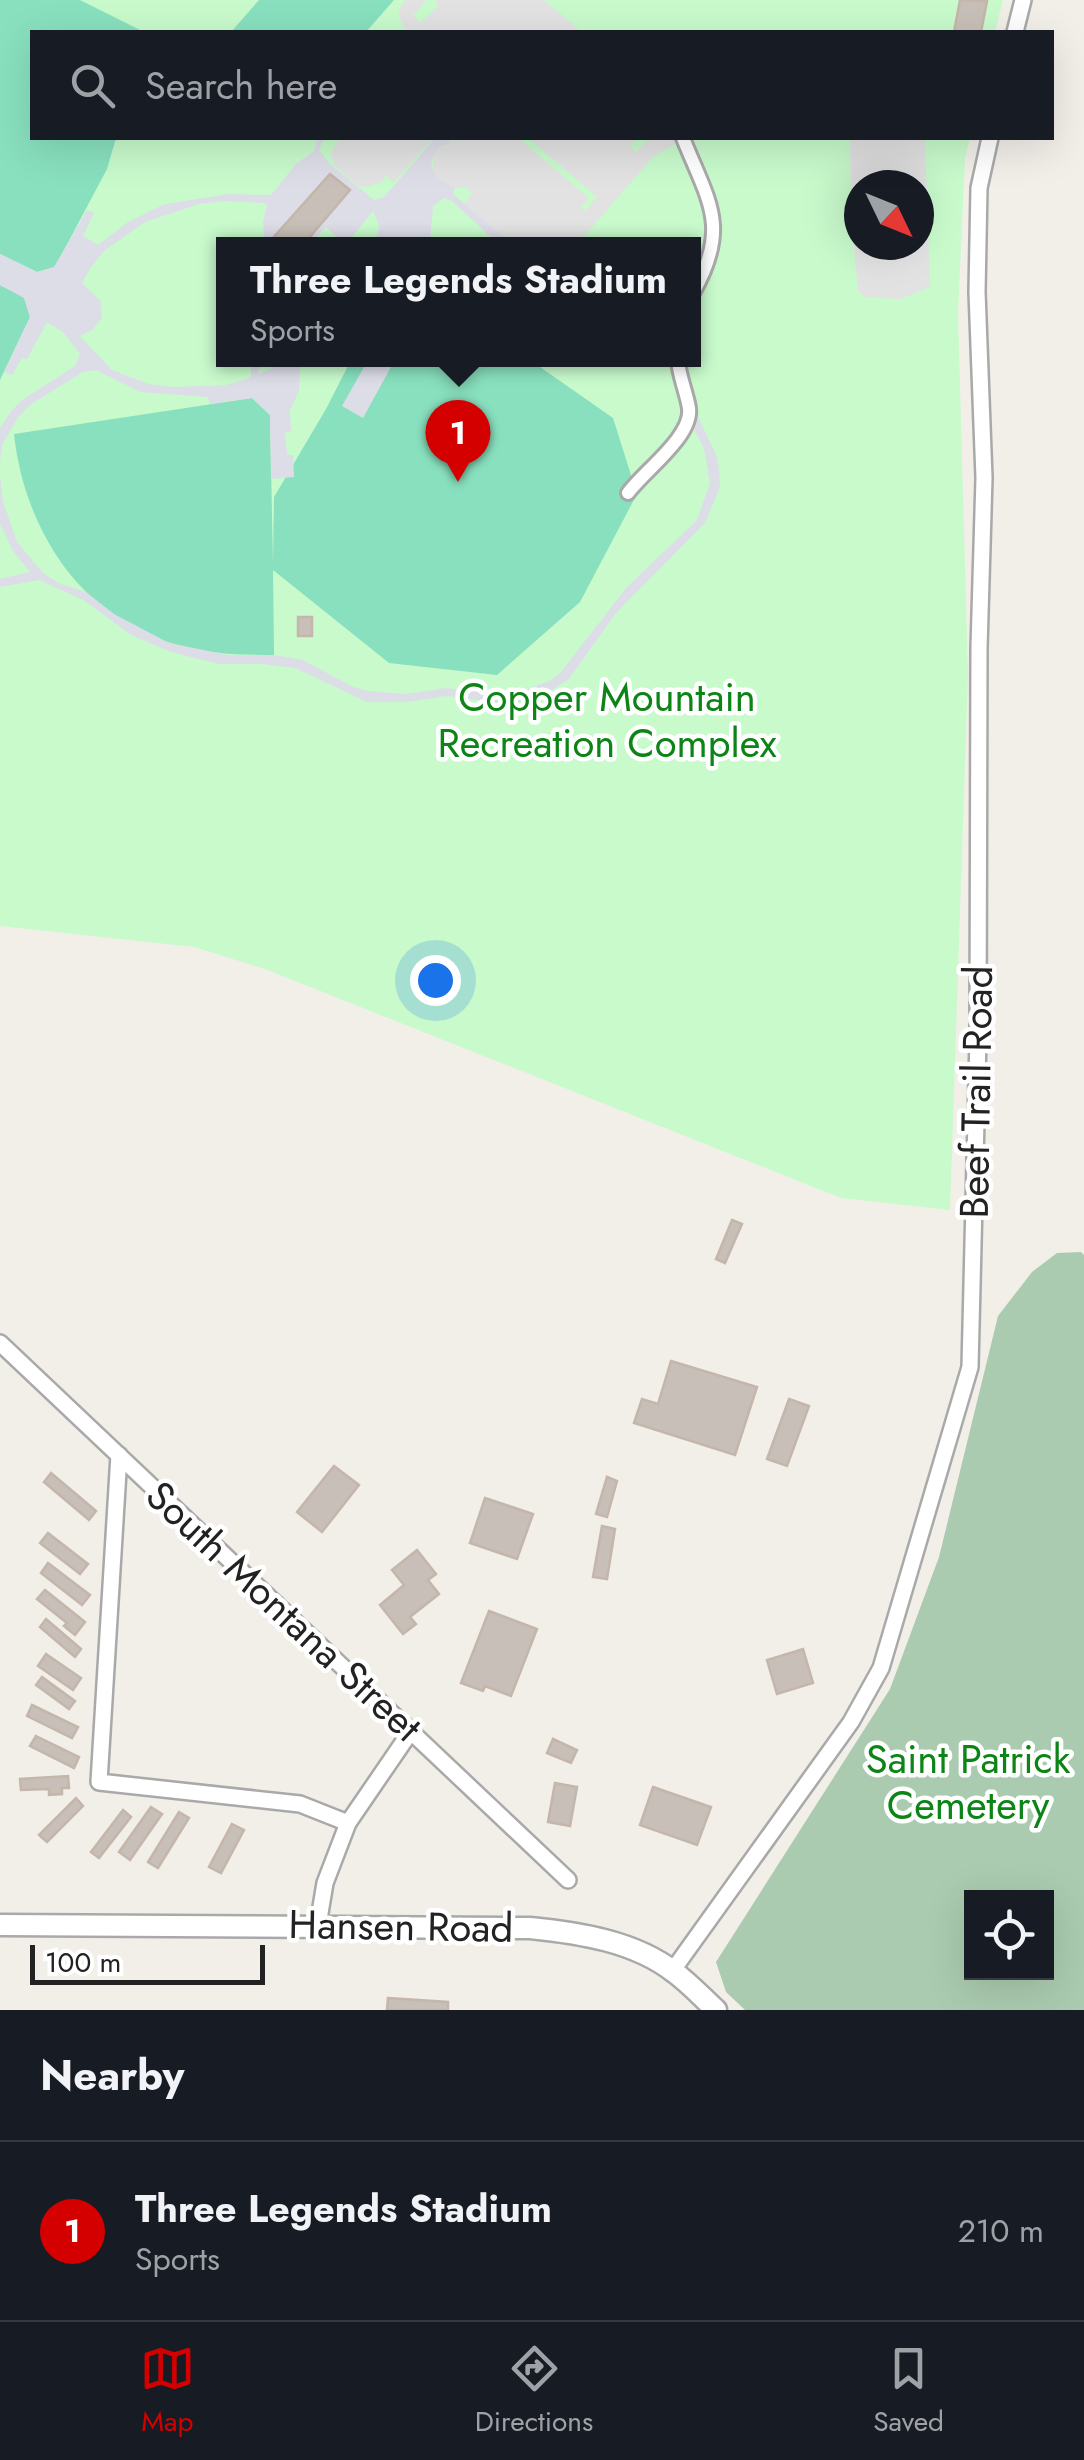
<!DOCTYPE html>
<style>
:root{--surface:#171b24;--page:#20242c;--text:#f1f3f6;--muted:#9ea1a6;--line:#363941;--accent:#d40000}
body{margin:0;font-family:Jost,sans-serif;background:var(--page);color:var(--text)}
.controls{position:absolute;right:30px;bottom:30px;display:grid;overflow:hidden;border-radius:0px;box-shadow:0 10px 40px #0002}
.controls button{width:90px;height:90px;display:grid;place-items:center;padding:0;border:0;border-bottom:2px solid var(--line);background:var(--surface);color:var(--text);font:50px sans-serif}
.compass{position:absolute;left:844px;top:170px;width:90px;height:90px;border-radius:50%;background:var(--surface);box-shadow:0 10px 40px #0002;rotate:133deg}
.scale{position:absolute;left:30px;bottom:25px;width:235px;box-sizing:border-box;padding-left:10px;border:5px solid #222;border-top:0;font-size:28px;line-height:35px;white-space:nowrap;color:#222;-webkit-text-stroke:8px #fff;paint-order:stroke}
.you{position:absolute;left:435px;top:980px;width:35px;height:35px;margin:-25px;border:8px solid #fff;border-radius:50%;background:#1a73e8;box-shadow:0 0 0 15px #1a73e833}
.badge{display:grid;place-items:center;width:65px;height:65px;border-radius:50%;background:var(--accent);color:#fff;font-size:32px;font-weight:700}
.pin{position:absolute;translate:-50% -82px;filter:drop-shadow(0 2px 5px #0008)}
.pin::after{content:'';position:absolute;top:52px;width:35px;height:30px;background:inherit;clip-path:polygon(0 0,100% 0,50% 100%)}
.popup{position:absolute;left:216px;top:237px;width:485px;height:130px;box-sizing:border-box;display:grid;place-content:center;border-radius:0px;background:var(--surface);filter:drop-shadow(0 2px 8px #0005);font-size:32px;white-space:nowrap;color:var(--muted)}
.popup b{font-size:38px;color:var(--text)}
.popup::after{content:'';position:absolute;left:50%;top:100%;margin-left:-20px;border:20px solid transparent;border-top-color:var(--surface)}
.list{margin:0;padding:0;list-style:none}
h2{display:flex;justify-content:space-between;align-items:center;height:130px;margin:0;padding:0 40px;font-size:42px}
h2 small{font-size:32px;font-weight:400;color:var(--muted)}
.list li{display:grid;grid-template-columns:65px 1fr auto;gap:30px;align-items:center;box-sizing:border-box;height:180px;padding:0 40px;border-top:2px solid var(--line)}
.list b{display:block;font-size:38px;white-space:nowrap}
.list p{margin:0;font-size:32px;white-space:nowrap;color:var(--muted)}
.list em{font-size:32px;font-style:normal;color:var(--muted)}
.icon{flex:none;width:55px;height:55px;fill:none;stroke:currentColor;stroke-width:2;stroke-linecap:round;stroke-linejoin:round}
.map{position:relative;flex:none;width:1084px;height:2010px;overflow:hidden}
.search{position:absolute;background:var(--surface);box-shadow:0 10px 40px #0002;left:30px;right:30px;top:30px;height:110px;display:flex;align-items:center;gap:25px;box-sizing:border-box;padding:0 35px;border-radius:0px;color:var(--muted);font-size:38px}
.sheet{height:310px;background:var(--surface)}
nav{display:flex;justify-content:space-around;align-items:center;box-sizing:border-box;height:140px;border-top:2px solid var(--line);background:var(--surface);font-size:28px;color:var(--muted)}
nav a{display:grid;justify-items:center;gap:5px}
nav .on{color:var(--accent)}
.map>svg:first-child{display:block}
.cemetery{fill:#aacbaf;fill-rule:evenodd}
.park{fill:#c8facc;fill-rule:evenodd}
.pitch{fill:#88e0be}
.parking{fill:#e2e2e2;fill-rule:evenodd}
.plaza{fill:#dddde8}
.building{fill:#c7bfb8;stroke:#c4b6ab;stroke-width:2.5}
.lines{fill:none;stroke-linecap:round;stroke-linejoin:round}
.pedestrian-casing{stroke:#a9a9a9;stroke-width:18}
.minor-casing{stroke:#a9a9a9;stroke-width:20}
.tertiary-casing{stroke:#a9a9a9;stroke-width:25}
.pedestrian{stroke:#fff;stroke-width:12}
.minor{stroke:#fff;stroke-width:15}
.tertiary{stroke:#fff;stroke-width:20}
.labels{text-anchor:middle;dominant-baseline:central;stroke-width:9;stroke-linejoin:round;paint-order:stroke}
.park-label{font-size:40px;fill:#0c8416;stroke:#fff}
.street-label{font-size:40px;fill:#222;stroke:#fff}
</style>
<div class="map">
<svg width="1084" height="2010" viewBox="0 0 1084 2010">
<rect width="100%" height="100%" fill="#f2efe9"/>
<path class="cemetery" d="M1081 1252 1084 1255V2010H745L726 1992 716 1962 890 1689 939 1557 998 1316 1032 1272 1057 1253ZM972 1898H1046V1972H972Z"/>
<path class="park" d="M0 0H1003L995 32H32V138H970L965 159 958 314 968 675 950 1210 841 1198 265 969 194 947 0 926ZM859 185H919V245H859ZM223 245H693V360H223Z"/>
<g class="pitch">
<path d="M0 0H80L144 32H32V138H116L107 169 55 267 37 272 0 254Z"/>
<path d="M259 0H394L366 32H231Z"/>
<path d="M0 285 24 297 30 317 0 380Z"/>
<path d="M351 360H530L613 418 637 494 580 602 497 675 389 663 273 570 274 655C239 655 207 654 174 644 79 617 24 527 14 434L252 398 270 415 273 565 274 497 326 409Z"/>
</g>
<g class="parking">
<path d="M405 0H426L414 15 420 23 438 6 435 0H544L582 32H406L399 17 400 8Z"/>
<path d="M339 138H433L394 182 386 175 380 183 365 187 358 186 334 165 331 154Z"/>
<path d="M460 138H518L589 198 581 207 585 211 597 197 528 138H636L630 147 636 152 650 138H686L654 156 577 244H512L464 204 472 193 467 188H455L441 183 433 172V157L439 147Z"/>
<path d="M850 138H925L930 287 901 299 866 297 858 291 851 214ZM859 185H919V245H859Z"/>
</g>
<g class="plaza">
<path d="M317 138H324L319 150 330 164 374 200 384 197 435 138H450L451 142 439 147 433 157 431 165 437 178 455 188 453 194 512 244H498L452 201 444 198 433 206 430 242 372 244 378 235 379 225 373 211 351 238 353 244H332L338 238 326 227 310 244H303L349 191 330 174 274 238 281 244H267L265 242 263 223 267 205 264 203 224 201 199 204 145 222 104 251 91 267 82 283 101 301 102 318 92 330 80 336 112 370 149 384 173 387 226 385 247 379 251 376V360H259V374L291 360H309L300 366 299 391 290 410 291 431 285 432 287 455H293L294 477 271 479 270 415 252 398 210 404 208 397 140 392 96 370 83 372 30 405 18 417 2 445 0 462V428L11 411 22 400 75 366 80 354 64 333 47 322 27 359 22 358 12 375 4 372 30 317 24 298 0 285V254L37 272 54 267 87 210 94 213 83 236 98 245 128 222 165 204 229 194 271 195 296 164 314 151Z"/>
<path d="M357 360H377L391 367 363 418 342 406 364 367 356 362Z"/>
<path d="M695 410 717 457 719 471 720 487 705 523 616 613 569 679 539 698 508 704 447 696 407 702H367L295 668 263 664H218L171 652 131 635 85 601 39 580 0 587V579L30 572 13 551 0 524V475L3 501 17 542 43 573 58 583 86 592 114 614 169 643 228 655H274L303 660 353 687 369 691 404 694 446 688 488 693 520 692 551 680 561 672 626 588 697 520 710 483 704 448 691 424Z"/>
</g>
<g class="building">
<path d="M960 0 987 1 981 32H954Z"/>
<path d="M330 174 350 190 303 245H281L273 238Z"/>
<rect x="298" y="617" width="14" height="19"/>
<path d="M732 1220 742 1224 725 1263 716 1259Z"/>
<path d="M671 1361 757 1387 735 1455 634 1423 642 1399 658 1404Z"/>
<path d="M789 1399 809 1406 787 1466 767 1459Z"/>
<path d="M334 1466 359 1485 322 1532 297 1512Z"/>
<path d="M51 1473 96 1511 89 1520 44 1482Z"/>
<path d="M607 1477 617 1481 607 1517 596 1514Z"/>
<path d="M485 1498 533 1514 517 1559 470 1543Z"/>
<path d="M602 1526 615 1529 607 1579 593 1577Z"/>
<path d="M48 1533 88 1564 80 1574 40 1543Z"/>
<path d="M417 1550 436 1574 428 1580 439 1594 410 1617 416 1624 403 1634 380 1605 404 1585 392 1570Z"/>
<path d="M48 1563 90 1595 82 1605 41 1573Z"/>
<path d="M45 1590 85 1622 75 1635 64 1626 67 1623 37 1599Z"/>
<path d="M489 1611 537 1629 511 1696 485 1686 483 1691 461 1683Z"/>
<path d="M46 1619 81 1649 75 1657 40 1627Z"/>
<path d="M803 1649 813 1683 777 1694 767 1660Z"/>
<path d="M46 1654 81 1678 73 1690 38 1666Z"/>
<path d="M42 1677 75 1701 69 1709 36 1685Z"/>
<path d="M32 1705 78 1727 72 1738 27 1716Z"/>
<path d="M36 1736 79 1757 74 1768 30 1746Z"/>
<path d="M553 1739 577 1750 571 1763 547 1753Z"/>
<path d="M68 1776 69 1788H62V1794L49 1795V1789L21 1790 20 1779Z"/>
<path d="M555 1783 577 1787 570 1826 548 1822Z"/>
<path d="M653 1787 711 1807 697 1845 640 1825Z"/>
<path d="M76 1798 83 1806 47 1842 39 1835Z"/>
<path d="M151 1807 162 1814 130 1860 119 1852Z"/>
<path d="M123 1810 131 1817 99 1858 91 1852Z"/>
<path d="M179 1812 189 1818 158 1868 148 1862Z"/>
<path d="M232 1824 244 1830 221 1873 209 1867Z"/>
<path d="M388 1998 448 2002V2010H387Z"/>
</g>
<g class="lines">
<defs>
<g id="pedestrian">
<path d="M683 138C708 201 731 226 693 293"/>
<path d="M628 493C644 471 693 436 689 408 686 391 679 376 678 360"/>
</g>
<g id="minor">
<path d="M1015 32 1023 0"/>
<path d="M0 1343 568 1880"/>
<path d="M119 1455 99 1782 300 1804 348 1823"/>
<path d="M318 1925 325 1883 348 1823 411 1731"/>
<path d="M673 1970 851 1722 881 1668 970 1367 978 1038 979 648 984 478 977 292 979 188 990 138"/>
</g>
<path id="tertiary" d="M0 1925 530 1928C579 1933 634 1941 674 1972 689 1983 702 1997 716 2010"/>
</defs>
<use href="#pedestrian" class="pedestrian-casing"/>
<use href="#minor" class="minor-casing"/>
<use href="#tertiary" class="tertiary-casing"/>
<use href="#pedestrian" class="pedestrian"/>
<use href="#minor" class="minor"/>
<use href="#tertiary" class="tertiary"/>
</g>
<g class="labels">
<g class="park-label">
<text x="607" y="697">Copper Mountain<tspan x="607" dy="46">Recreation Complex</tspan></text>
<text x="968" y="1759">Saint Patrick<tspan x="968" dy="46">Cemetery</tspan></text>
</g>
<g class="street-label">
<text transform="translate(976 1092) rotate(-89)">Beef Trail Road</text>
<text transform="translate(284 1611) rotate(43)">South Montana Street</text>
<text transform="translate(401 1926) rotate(1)">Hansen Road</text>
</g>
</g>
</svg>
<div class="controls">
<button><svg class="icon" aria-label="locate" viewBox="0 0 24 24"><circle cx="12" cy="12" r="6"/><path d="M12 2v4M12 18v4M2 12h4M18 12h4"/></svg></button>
</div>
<svg class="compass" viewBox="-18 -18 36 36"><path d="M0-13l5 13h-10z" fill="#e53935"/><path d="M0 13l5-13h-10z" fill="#9ea1a6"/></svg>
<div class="scale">100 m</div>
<div class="you"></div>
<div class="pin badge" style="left:458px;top:482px">1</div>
<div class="popup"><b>Three Legends Stadium</b>Sports</div>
<div class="search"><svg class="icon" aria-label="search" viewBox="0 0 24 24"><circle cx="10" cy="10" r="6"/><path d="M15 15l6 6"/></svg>Search here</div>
</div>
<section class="sheet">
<h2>Nearby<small></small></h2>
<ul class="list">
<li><span class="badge">1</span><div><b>Three Legends Stadium</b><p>Sports</p></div><em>210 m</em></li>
</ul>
</section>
<nav>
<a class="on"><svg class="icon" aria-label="map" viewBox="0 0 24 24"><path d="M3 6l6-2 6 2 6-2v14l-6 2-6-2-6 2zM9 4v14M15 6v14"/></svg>Map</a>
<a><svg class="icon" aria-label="directions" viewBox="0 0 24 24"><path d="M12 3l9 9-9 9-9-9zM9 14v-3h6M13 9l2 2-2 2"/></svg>Directions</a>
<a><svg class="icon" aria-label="saved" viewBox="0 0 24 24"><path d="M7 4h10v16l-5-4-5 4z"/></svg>Saved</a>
</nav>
